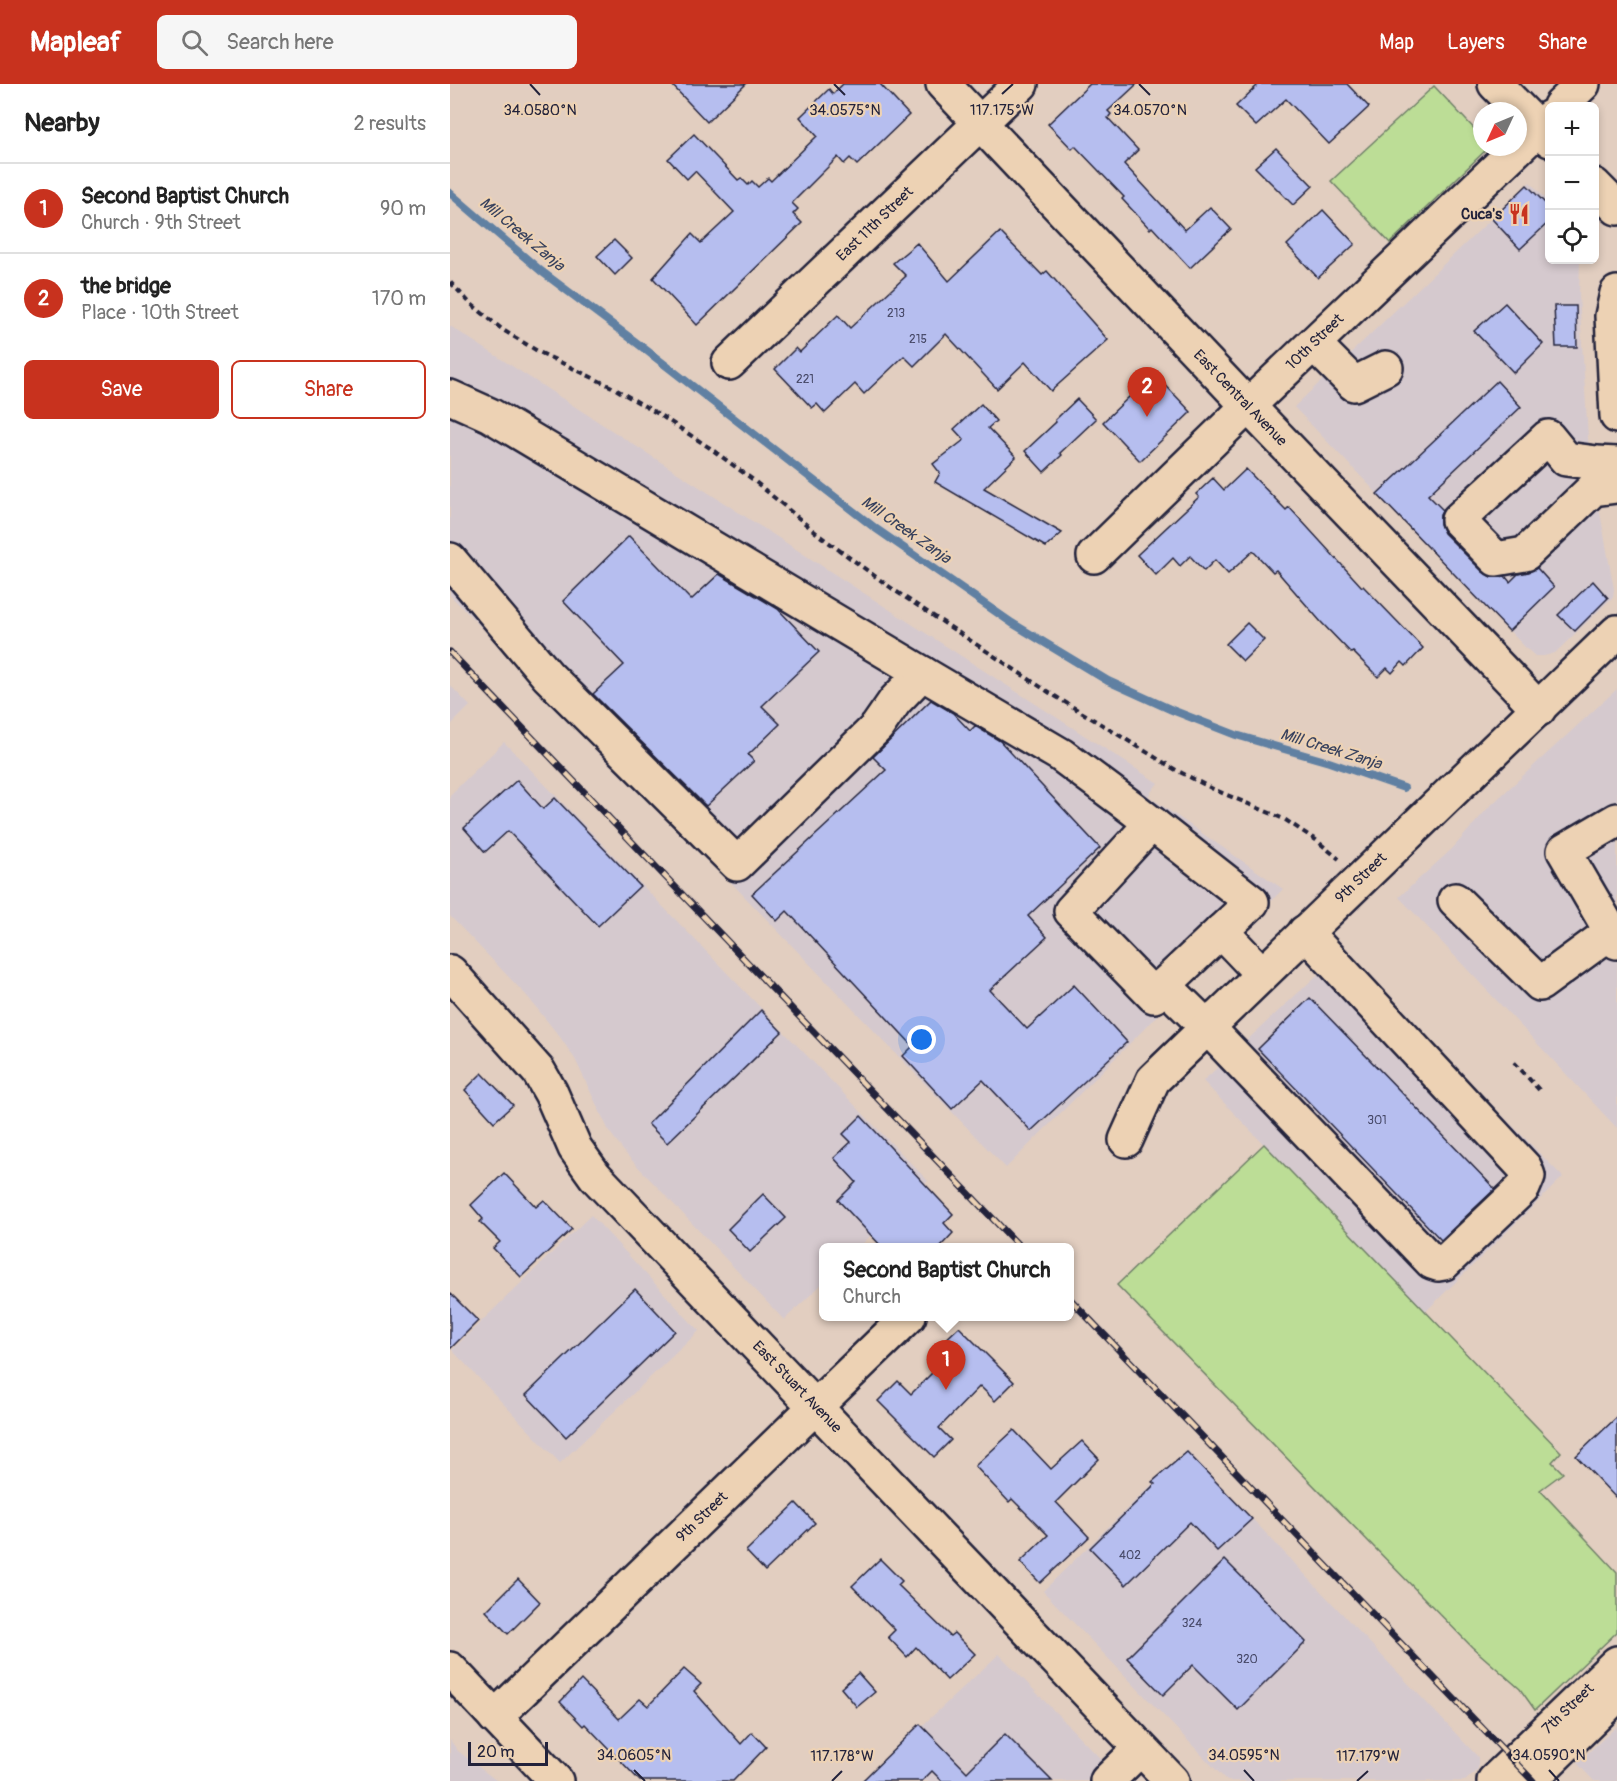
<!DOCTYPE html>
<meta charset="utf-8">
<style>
:root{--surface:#fff;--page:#f6f6f6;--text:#222;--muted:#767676;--line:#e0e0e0;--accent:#c8321e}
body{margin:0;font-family:Pangolin,sans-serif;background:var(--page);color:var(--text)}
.controls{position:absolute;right:18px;top:18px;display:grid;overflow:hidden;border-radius:9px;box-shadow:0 3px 9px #0003}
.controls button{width:54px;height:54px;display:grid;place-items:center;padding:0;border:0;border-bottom:2px solid var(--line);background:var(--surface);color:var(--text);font:30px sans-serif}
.compass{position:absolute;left:1023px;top:18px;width:54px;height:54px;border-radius:50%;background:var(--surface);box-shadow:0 3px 9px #0003;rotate:226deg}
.scale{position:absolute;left:18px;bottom:15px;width:80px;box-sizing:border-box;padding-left:6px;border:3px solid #22223b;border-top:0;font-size:16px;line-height:21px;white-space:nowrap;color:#22223b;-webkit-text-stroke:4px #edd2b4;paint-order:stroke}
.you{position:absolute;left:472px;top:956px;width:21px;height:21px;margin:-15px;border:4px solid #fff;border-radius:50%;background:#1a73e8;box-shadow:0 0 0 9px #1a73e833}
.badge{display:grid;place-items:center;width:39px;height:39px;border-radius:50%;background:var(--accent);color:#fff;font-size:20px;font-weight:700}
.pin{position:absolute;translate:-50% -50px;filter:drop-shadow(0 2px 3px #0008)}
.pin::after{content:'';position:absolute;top:32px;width:21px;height:18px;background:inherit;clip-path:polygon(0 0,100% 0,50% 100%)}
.popup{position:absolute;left:369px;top:1159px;width:255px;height:78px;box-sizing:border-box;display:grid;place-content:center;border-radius:9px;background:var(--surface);filter:drop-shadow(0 2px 4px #0005);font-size:20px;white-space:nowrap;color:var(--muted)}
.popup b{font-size:22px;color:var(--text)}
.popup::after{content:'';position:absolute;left:50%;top:100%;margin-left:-12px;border:12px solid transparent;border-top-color:var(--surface)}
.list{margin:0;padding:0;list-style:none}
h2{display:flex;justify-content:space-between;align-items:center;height:78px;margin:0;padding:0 24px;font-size:26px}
h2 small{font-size:20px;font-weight:400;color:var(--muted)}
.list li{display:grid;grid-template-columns:39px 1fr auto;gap:18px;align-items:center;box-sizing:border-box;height:90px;padding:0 24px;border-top:2px solid var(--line)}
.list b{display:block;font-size:22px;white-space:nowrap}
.list p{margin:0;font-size:20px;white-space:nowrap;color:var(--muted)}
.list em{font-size:20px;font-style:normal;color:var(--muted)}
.actions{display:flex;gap:12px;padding:18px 24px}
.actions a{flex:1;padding:14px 0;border:2px solid var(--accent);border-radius:9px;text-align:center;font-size:21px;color:var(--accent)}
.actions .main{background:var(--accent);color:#fff}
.icon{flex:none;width:33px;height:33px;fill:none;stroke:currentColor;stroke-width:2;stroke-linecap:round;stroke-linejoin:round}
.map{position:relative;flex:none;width:1167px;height:1697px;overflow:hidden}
header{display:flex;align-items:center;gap:36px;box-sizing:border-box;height:84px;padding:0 30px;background:var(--accent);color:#fff}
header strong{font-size:28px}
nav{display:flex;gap:33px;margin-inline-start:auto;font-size:21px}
.search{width:420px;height:54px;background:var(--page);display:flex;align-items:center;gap:15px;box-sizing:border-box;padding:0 21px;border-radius:9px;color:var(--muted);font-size:22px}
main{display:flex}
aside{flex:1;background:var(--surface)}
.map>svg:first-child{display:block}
.built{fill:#d5c9ce}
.green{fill:#bcdd96;stroke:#6f8068;stroke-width:1.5}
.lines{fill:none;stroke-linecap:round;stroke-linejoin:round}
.stream{stroke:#6080a2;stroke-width:8}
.building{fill:#b6beef;stroke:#22223b;stroke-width:1.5}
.minor-casing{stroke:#22223b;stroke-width:38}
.major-casing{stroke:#22223b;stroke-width:38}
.path{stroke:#22223b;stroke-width:4;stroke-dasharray:6 4.5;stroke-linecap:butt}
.minor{stroke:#edd2b4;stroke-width:33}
.major{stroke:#edd2b4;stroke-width:33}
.rail-casing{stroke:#22223b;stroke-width:7}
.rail{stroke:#edd2b4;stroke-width:4.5;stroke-dasharray:14;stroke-linecap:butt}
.ticks{fill:none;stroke:#22223b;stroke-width:2}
.labels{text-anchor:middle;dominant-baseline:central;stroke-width:4.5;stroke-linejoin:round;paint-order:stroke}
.number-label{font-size:12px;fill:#474968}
.poi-label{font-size:15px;font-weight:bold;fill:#22223b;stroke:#edd2b4;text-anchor:end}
.street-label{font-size:15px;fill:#22223b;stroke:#edd2b4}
.water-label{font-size:16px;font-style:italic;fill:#37415d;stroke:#edd2b4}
.ticks-label{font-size:15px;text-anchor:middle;fill:#22223b;stroke:#edd2b4;stroke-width:4.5;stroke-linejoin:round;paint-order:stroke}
</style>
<header>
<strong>Mapleaf</strong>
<div class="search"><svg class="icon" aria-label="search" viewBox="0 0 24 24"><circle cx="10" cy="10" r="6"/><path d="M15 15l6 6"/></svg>Search here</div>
<nav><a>Map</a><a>Layers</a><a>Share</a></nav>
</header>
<main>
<aside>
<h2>Nearby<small>2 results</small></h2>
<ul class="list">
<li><span class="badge">1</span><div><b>Second Baptist Church</b><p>Church · 9th Street</p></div><em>90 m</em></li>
<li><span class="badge">2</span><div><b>the bridge</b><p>Place · 10th Street</p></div><em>170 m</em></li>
</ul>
<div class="actions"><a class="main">Save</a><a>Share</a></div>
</aside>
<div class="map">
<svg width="1167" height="1697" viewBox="0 0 1167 1697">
<rect width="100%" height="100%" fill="#e2cec0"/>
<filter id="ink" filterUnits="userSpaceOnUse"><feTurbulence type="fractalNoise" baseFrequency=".0167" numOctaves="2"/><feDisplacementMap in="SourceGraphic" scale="12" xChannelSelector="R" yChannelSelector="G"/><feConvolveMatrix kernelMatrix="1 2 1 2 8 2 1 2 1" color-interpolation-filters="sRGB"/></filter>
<g filter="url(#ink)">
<g class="built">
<path d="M1080 98 1099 119 1100 176H1130L1129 212 1139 369 1164 505 1163 513 1105 569 1094 572H1085L1075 563 844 323Z"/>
<path d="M0 242 708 699 698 712 833 805 556 1084 35 543 32 544 0 511Z"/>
<path d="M0 601 20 622 0 642Z"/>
<path d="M1167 605V1044L949 813 1002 765 1039 723Z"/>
<path d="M54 658 478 1097 409 1163 373 1164V1199L334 1236 175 1069 159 1047 125 975 110 953 77 912 0 832V711Z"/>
<path d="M891 869 1113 1093 975 1228 753 997Z"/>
<path d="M141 1131 249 1247 110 1379 2 1266Z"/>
<path d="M737 1366 1028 1673V1685L1015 1697H777L593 1507Z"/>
<path d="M549 1570 672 1697H413Z"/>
<path d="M1167 1642V1697H1144L1127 1679Z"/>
<path d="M0 1656 8 1667 47 1697H0Z"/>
</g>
<g class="green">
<path d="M984 2 1032 53V63H1039L940 159 881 97Z"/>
<path d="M814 1060 1111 1368 1102 1378 1113 1389 1090 1406 1167 1488V1548L1085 1626 1070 1605 1022 1563 667 1201Z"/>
</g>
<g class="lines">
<path class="stream" d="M0 109 91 187 187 259 425 444 562 539 658 597 722 626 786 651 879 678 954 704"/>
</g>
<g class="building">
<path d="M221 0H296L257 38Z"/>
<path d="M393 0H430L459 31 407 81 400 74 394 80 388 73 342 119 348 125 343 130 352 139 247 241 203 194 242 150 251 159 284 128 245 87 237 95 218 75 244 50 288 96 291 94 298 101 302 97 308 103 318 94 321 97 367 52 350 33 379 5 383 10Z"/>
<path d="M640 0H687L658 27 661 30 658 34 688 66 674 80 735 146 760 123 781 145 740 184 702 143 700 145 672 115 674 113 625 62 622 65 598 40Z"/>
<path d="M809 0H897L919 23 879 60 836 15 806 42 786 22Z"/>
<path d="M826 64 863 102 843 121 805 83Z"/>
<path d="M1077 101 1100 124V137L1070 165 1042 135Z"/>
<path d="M873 126 905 160 868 194 837 161Z"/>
<path d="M550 148 592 191 597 187 658 256 601 307 575 278 547 305 496 250 464 282 454 272 414 310 405 300 375 329 367 320 362 324 325 285 346 264 350 268 388 231 400 244 456 192 443 179 467 159 499 197Z"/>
<path d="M164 156 182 174 165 191 147 172Z"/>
<path d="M1055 219 1093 260 1064 289 1024 247Z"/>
<path d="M1104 222H1126L1127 263H1106Z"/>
<path d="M704 289 741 328 690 377 653 338Z"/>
<path d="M1047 297 1071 323 978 411 993 426 990 431V440L994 449 1033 488 1041 493 1055 492 1060 498 1068 490 1078 488 1087 484 1104 503 1059 547 927 410Z"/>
<path d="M627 315 646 335 610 369 612 371 594 388 575 367 606 338 605 336Z"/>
<path d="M531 320 546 337 538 344 566 373 534 404 612 449 596 463 485 398 490 389 483 380 514 356 504 345Z"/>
<path d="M796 385 836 426 839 423 912 503 913 502 973 564 956 582 952 578 942 589 937 584 928 593 903 568 901 569 871 538 826 486 823 488 803 467 778 490 765 476 754 487 740 472 730 482 723 474 706 491 687 471 749 413 746 410 763 394 774 406Z"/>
<path d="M179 452 241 516 269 490 328 525 369 568 312 622 330 640 298 671 304 677 256 722 143 610 174 581 113 517Z"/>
<path d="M1143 497 1158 514 1125 547 1108 531Z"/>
<path d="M797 539 814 556 793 577 776 560Z"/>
<path d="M481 616 503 629 520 647 525 642 550 657 650 764 578 832 597 853 540 906 577 945 624 901 677 958 581 1047 533 996 502 1025 453 972 463 962 337 827 327 837 302 810 436 686 423 673Z"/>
<path d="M67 696 93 725 105 714 190 802 148 842 58 747 35 768 14 744Z"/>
<path d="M860 914 1045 1105 991 1156 808 965Z"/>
<path d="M311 926 332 948 217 1059 198 1040Z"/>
<path d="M32 989 63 1021 44 1038 15 1006Z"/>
<path d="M411 1032 503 1130 494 1139 503 1149 489 1164H433L388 1116 406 1098 384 1074 401 1058 393 1050Z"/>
<path d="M54 1089 86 1123 94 1116 122 1145 71 1193 43 1164 50 1158 30 1138 33 1135 21 1121Z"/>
<path d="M313 1110 336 1134 300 1168 278 1145Z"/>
<path d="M185 1205 225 1247 116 1353 76 1311Z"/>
<path d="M0 1209 28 1237 0 1265Z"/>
<path d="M509 1243 564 1298 545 1317 530 1302 489 1344 501 1356 484 1373 428 1317 448 1297 461 1310 492 1279 486 1273 494 1264 490 1261Z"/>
<path d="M1167 1333V1415L1126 1372Z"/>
<path d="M564 1346 601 1385 632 1357 649 1375 606 1418 639 1453 590 1499 570 1478 598 1451 562 1415 559 1418 525 1382Z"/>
<path d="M737 1368 802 1435 767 1467 740 1438 676 1501 640 1464 705 1400 702 1398Z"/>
<path d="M346 1419 365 1439 315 1487 296 1467Z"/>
<path d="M430 1475 452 1497 448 1501 500 1552 504 1549 525 1570 497 1596 466 1563 457 1573 438 1553 445 1546 402 1502Z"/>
<path d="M775 1476 856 1558 788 1626 743 1581 713 1611 677 1574Z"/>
<path d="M68 1495 90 1518 58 1550 36 1527Z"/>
<path d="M234 1585 251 1600 244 1607 291 1660 302 1648 316 1663 283 1697H190L135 1640 133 1642 110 1618 131 1596 169 1635 190 1615 198 1622Z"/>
<path d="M408 1589 425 1608 407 1623 391 1604Z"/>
<path d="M470 1640 517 1688 555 1650 602 1697H492L482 1687 472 1697H412Z"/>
</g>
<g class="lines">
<defs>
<g id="minor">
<path d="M493 0 798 322 1089 625"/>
<path d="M1045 0 1100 56"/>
<path d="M1144 101 1167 124"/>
<path d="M864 260 904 300 936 284"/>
<path d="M279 279 571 0"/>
<path d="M0 313 40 331 472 589 445 617 427 643 287 780 98 592 0 476"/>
<path d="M1167 380 1147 379 1116 375 1098 353 1008 436 1046 475 1075 470 1143 405 1167 402"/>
<path d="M644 472 798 322 1088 45"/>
<path d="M472 589 611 671 682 724 802 818 714 901 757 943 982 1178 988 1180 994 1179 1073 1104 1078 1092 1075 1084 855 848"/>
<path d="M1167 736 1114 767 1167 858"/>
<path d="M702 739 621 827 704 912 714 901"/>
<path d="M1005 816 1090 900 1161 848"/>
<path d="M771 847 812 890"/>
<path d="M0 888 89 988 101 1009 125 1064 145 1092 722 1697"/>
<path d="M676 1056 703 996 1167 548"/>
<path d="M0 1585 106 1697"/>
<path d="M45 1633 459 1232"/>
<path d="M657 1697 690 1665"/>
<path d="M1044 1697 1167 1579"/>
<path d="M1079 1697 1167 1611"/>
</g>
<g id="major">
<path d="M1110 22 1133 0"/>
<path d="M1088 45 1100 33"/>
<path d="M1167 209 1162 232 1167 332"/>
</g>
</defs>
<use href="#minor" class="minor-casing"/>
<use href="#major" class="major-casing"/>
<g class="path">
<path d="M0 198 20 219 53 246 89 268 162 303 210 331 260 364 302 395 370 452 444 506 600 609 726 686 763 705 834 735 866 756 889 775"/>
<path d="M1064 978 1091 1008"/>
</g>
<use href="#minor" class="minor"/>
<use href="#major" class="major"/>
<defs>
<g id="rail">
<path d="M0 568 571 1164"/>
<path d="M619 1214 1083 1697"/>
</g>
</defs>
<use href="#rail" class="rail-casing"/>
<use href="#rail" class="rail"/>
</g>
</g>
<path class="ticks" d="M80 0 90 11M384 0 395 11M689 0 700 11M552 10 563 0M184 1686 195 1697M794 1686 804 1697M1099 1686 1109 1697M382 1697 392 1687M907 1697 918 1687"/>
<defs>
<symbol id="restaurant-bare" viewBox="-9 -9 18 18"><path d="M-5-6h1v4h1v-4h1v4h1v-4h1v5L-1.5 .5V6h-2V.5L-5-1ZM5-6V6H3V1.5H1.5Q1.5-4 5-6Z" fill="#c8321e" stroke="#edd2b4" stroke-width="2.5" paint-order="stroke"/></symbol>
</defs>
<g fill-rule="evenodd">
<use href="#restaurant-bare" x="1054" y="115" width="30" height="30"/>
</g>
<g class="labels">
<g class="number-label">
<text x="446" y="229">213</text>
<text x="468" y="255">215</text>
<text x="355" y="295">221</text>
<text x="927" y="1036">301</text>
<text x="680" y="1471">402</text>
<text x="742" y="1539">324</text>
<text x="797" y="1575">320</text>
</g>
<g class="poi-label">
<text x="1052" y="130">Cuca's</text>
</g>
<g class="street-label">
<text transform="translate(425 140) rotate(-44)">East 11th Street</text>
<text transform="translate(865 258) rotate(-44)">10th Street</text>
<text transform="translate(790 314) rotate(46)">East Central Avenue</text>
<text transform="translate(911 794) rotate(-44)">9th Street</text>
<text transform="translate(347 1303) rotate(46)">East Stuart Avenue</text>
<text transform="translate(252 1433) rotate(-44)">9th Street</text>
<text transform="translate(1118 1625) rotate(-44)">7th Street</text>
</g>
<g class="water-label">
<text transform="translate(72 150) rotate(40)">Mill Creek Zanja</text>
<text transform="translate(456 446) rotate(35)">Mill Creek Zanja</text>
<text transform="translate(881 665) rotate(17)">Mill Creek Zanja</text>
</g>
</g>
<g class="ticks-label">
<text x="552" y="31">117.175°W</text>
<text x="90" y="31">34.0580°N</text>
<text x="395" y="31">34.0575°N</text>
<text x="700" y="31">34.0570°N</text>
<text x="184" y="1676">34.0605°N</text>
<text x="794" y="1676">34.0595°N</text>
<text x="1099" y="1676">34.0590°N</text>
<text x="392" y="1677">117.178°W</text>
<text x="918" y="1677">117.179°W</text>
</g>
</svg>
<div class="controls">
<button>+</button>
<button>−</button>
<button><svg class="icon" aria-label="locate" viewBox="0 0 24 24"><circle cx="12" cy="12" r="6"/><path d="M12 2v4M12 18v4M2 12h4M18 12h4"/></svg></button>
</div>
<svg class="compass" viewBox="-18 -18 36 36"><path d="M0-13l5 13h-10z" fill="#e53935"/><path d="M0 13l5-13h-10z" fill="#767676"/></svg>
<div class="scale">20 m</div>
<div class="you"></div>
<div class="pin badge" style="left:496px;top:1306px">1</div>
<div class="popup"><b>Second Baptist Church</b>Church</div>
<div class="pin badge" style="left:697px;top:333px">2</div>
</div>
</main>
